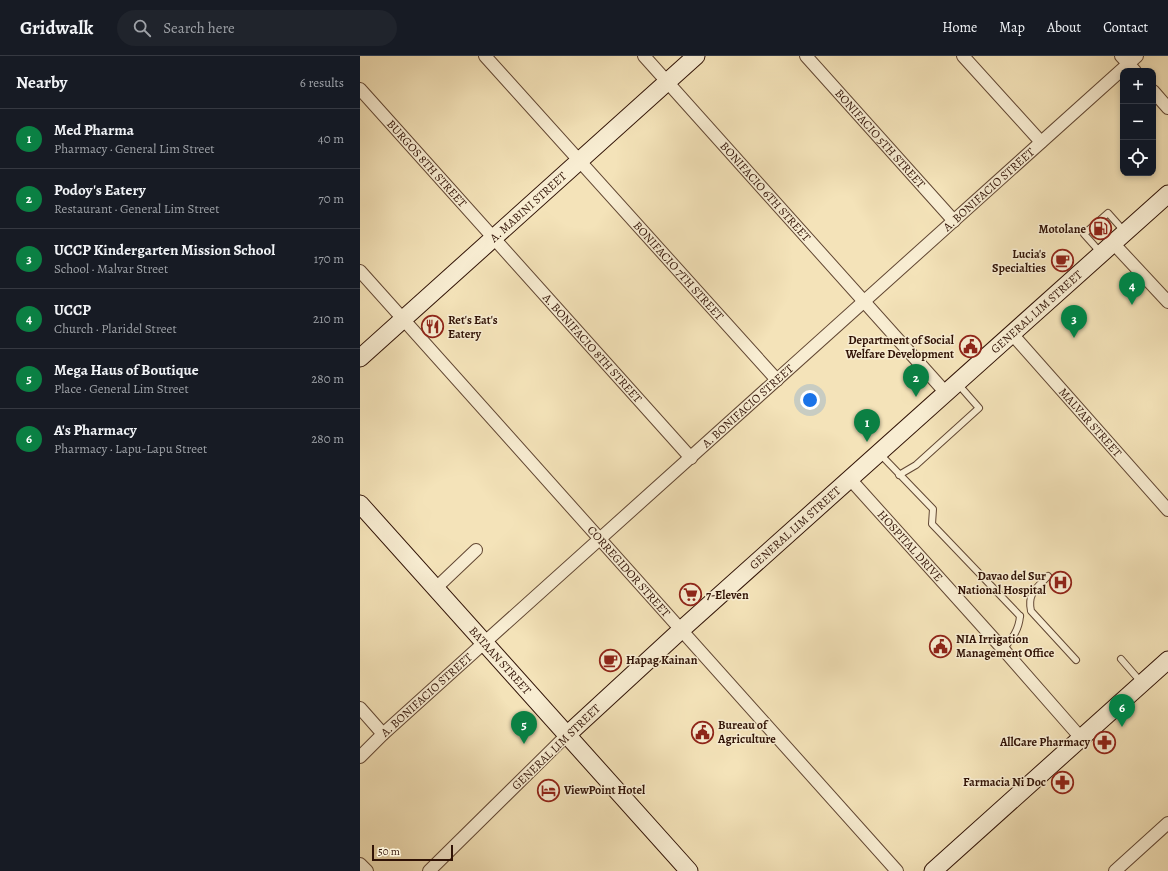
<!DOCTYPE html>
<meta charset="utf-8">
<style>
:root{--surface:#171b24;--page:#20242c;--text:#f1f3f6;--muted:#9ea1a6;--line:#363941;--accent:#0b8043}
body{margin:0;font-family:Alegreya,serif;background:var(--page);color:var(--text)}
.controls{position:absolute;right:12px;top:12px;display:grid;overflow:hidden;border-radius:8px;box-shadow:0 2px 6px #0003}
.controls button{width:36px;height:36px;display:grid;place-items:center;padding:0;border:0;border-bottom:1px solid var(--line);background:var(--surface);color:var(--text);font:20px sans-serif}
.scale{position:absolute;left:12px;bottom:10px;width:81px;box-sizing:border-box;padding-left:4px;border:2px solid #311306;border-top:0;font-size:11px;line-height:14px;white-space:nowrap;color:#311306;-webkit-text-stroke:3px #f8edd2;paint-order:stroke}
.you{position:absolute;left:450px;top:344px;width:14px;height:14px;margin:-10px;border:3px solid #fff;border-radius:50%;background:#1a73e8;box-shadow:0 0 0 6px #1a73e833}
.badge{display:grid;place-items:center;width:26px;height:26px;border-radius:50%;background:var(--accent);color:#fff;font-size:13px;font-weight:700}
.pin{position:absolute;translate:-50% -33px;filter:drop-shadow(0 1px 2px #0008)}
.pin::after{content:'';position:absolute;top:21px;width:14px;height:12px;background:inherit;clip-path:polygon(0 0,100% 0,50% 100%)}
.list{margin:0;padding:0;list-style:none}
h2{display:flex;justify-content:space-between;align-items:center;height:52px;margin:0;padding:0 16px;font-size:17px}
h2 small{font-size:13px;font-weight:400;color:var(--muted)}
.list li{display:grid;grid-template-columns:26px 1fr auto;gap:12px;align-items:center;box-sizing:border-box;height:60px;padding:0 16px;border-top:1px solid var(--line)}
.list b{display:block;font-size:15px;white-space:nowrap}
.list p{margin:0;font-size:13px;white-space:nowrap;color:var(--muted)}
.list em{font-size:13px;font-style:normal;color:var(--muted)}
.icon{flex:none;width:22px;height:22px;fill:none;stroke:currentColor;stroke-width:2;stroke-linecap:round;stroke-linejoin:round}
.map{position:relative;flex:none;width:808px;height:815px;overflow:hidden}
header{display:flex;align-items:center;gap:24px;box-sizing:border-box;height:56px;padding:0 20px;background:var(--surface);border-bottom:1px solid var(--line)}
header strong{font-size:19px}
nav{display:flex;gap:22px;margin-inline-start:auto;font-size:14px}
.search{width:280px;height:36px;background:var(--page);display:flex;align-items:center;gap:10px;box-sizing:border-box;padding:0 14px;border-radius:22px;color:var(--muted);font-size:15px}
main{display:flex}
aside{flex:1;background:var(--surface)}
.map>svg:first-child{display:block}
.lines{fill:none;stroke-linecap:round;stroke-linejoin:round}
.lane-casing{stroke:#624733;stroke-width:8}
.street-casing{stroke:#624733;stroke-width:14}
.secondary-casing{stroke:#311306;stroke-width:19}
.lane{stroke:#f8edd2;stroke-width:6}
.street{stroke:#f8edd2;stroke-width:12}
.secondary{stroke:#f8edd2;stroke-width:17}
.labels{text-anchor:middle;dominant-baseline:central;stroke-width:3;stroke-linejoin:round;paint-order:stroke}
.street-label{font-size:12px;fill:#311306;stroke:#f8edd2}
.poi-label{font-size:12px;font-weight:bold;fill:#311306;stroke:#f8edd2;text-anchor:end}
</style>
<header>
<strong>Gridwalk</strong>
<div class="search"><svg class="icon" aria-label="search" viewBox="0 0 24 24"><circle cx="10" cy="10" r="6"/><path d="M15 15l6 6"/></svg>Search here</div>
<nav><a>Home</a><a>Map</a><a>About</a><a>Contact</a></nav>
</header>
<main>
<aside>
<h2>Nearby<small>6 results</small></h2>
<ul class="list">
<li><span class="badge">1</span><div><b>Med Pharma</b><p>Pharmacy · General Lim Street</p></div><em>40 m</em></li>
<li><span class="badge">2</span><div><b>Podoy's Eatery</b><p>Restaurant · General Lim Street</p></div><em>70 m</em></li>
<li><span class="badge">3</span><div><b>UCCP Kindergarten Mission School</b><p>School · Malvar Street</p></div><em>170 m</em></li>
<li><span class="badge">4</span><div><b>UCCP</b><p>Church · Plaridel Street</p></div><em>210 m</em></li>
<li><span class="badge">5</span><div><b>Mega Haus of Boutique</b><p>Place · General Lim Street</p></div><em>280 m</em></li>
<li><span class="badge">6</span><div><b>A's Pharmacy</b><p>Pharmacy · Lapu-Lapu Street</p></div><em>280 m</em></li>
</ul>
</aside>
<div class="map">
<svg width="808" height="815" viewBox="0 0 808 815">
<rect width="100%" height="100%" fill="#f4e3b9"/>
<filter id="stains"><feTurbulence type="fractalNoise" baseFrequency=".005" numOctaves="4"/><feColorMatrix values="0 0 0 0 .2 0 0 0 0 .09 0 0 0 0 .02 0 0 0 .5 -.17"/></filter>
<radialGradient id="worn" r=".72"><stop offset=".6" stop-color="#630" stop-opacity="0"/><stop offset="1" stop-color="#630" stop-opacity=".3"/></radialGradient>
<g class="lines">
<defs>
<g id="lane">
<path d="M741 197 724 178 748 157 764 175"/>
<path d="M519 397 573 453 572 468 660 560"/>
<path d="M539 419 556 409 619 352 598 328"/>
<path d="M688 520C677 532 667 537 671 555L716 604"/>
<path d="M643 593C652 583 659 574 660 560"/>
<path d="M761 603 781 626"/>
</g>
<g id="street">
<path id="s1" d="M125 0 417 324"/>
<path id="s2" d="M284 0 586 337"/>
<path id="s3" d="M446 0 594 165"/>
<path d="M603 0 681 86"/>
<path d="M761 0 775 15"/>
<path id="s4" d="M0 33 331 402"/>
<path d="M793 35 808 52"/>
<path d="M753 187 808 246"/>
<path id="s5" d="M0 215 537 815"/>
<path id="s6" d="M652 278 808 454"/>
<path id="s7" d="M490 423 643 593 721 682"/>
<path d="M76 532 116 494"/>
<path d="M0 652 23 678"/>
<path id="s8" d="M0 701 23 678 125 586 777 0"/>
<path d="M0 808 7 815"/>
<path d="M69 815 207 679"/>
<path d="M755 815 808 767"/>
</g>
<g id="secondary">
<path id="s9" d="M0 302 336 0"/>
<path id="s10" d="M0 448 329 815"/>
<path id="s11" d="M207 679 321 574 808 138"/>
<path d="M573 815 808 604"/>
</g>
</defs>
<use href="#lane" class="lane-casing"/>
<use href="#street" class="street-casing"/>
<use href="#secondary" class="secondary-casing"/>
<use href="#lane" class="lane"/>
<use href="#street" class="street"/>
<use href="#secondary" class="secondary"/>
</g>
<defs>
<symbol id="fuel-ring" viewBox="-11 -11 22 22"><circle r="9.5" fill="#f8edd2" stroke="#8f2418" stroke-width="1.5"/><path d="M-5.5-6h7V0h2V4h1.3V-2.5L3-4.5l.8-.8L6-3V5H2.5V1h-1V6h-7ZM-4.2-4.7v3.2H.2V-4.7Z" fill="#8f2418"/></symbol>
<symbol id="cafe-ring" viewBox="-11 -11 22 22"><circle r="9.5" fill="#f8edd2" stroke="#8f2418" stroke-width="1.5"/><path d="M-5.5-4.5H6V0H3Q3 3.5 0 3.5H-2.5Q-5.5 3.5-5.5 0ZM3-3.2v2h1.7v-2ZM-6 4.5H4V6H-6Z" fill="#8f2418"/></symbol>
<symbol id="restaurant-ring" viewBox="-11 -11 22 22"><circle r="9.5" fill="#f8edd2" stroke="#8f2418" stroke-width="1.5"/><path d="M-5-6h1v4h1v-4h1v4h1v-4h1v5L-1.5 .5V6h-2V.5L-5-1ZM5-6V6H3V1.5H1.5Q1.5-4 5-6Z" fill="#8f2418"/></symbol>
<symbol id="civic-ring" viewBox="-11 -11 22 22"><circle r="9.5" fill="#f8edd2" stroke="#8f2418" stroke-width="1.5"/><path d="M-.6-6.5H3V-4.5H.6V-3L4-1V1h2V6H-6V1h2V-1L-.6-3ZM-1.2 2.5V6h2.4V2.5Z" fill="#8f2418"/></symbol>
<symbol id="hospital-ring" viewBox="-11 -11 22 22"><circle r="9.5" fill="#f8edd2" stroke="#8f2418" stroke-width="1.5"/><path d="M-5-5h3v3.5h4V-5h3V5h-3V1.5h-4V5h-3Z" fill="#8f2418"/></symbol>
<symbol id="supermarket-ring" viewBox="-11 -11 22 22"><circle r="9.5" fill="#f8edd2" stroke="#8f2418" stroke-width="1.5"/><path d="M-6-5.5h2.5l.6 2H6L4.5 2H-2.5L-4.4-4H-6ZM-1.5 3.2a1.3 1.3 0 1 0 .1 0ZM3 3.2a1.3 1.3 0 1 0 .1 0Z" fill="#8f2418"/></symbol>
<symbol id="pharmacy-ring" viewBox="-11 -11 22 22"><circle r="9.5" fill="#f8edd2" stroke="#8f2418" stroke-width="1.5"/><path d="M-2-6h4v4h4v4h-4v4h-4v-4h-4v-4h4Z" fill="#8f2418"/></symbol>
<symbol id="hotel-ring" viewBox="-11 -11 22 22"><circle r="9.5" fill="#f8edd2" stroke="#8f2418" stroke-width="1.5"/><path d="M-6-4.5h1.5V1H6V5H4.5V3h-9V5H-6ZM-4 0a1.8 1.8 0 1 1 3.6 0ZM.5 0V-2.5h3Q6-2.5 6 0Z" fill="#8f2418"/></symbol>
</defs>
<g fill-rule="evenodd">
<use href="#fuel-ring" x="728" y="160" width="25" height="25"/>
<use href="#cafe-ring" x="690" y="192" width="25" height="25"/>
<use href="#restaurant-ring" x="60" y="258" width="25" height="25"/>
<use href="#civic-ring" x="598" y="278" width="25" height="25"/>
<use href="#hospital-ring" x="688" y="514" width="25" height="25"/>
<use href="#supermarket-ring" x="318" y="526" width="25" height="25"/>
<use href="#civic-ring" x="568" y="578" width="25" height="25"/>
<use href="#cafe-ring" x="238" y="592" width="25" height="25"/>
<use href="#civic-ring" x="330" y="664" width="25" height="25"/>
<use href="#pharmacy-ring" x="732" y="674" width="25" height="25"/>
<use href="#pharmacy-ring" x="690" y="714" width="25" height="25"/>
<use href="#hotel-ring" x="176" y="722" width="25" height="25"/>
</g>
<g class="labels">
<g class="street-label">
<text stroke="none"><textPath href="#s3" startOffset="111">BONIFACIO 5TH STREET</textPath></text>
<text stroke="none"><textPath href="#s4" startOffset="100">BURGOS 8TH STREET</textPath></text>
<text stroke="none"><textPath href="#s8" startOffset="847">A. BONIFACIO STREET</textPath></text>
<text stroke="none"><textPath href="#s2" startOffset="182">BONIFACIO 6TH STREET</textPath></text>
<text stroke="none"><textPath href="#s9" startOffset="226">A. MABINI STREET</textPath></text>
<text stroke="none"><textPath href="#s1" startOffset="289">BONIFACIO 7TH STREET</textPath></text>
<text stroke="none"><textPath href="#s11" startOffset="632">GENERAL LIM STREET</textPath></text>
<text stroke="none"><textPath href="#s4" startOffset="348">A. BONIFACIO 8TH STREET</textPath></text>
<text stroke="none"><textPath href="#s8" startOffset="523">A. BONIFACIO STREET</textPath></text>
<text stroke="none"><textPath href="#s6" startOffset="118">MALVAR STREET</textPath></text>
<text stroke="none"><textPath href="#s11" startOffset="308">GENERAL LIM STREET</textPath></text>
<text stroke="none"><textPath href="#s7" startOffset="90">HOSPITAL DRIVE</textPath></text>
<text stroke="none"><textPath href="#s5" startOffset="403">CORREGIDOR STREET</textPath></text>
<text stroke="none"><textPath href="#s10" startOffset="210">BATAAN STREET</textPath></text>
<text stroke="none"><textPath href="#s8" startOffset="91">A. BONIFACIO STREET</textPath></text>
<text transform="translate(196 691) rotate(-44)">GENERAL LIM STREET</text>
</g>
<g class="poi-label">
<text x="726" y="173">Motolane</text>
<text x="686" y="198">Lucia's<tspan x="686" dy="14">Specialties</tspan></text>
<text x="88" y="264" text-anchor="start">Ret's Eat's<tspan x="88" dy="14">Eatery</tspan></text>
<text x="594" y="284">Department of Social<tspan x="594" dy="14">Welfare Development</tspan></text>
<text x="686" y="520">Davao del Sur<tspan x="686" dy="14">National Hospital</tspan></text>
<text x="346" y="539" text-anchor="start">7-Eleven</text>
<text x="596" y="583" text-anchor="start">NIA Irrigation<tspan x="596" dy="14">Management Office</tspan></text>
<text x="266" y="604" text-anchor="start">Hapag Kainan</text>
<text x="358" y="669" text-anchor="start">Bureau of<tspan x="358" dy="14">Agriculture</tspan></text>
<text x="730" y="686">AllCare Pharmacy</text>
<text x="686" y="726">Farmacia Ni Doc</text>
<text x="204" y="734" text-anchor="start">ViewPoint Hotel</text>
</g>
</g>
<rect width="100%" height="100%" filter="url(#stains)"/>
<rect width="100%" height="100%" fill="url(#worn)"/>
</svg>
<div class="controls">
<button>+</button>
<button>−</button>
<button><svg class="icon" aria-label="locate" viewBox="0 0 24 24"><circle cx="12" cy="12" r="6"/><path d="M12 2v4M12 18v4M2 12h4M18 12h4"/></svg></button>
</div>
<div class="scale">50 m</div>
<div class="you"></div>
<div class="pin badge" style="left:507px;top:386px">1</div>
<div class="pin badge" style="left:556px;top:341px">2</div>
<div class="pin badge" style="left:714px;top:282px">3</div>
<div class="pin badge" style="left:772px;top:249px">4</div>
<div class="pin badge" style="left:164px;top:688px">5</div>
<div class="pin badge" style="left:762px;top:671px">6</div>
</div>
</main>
